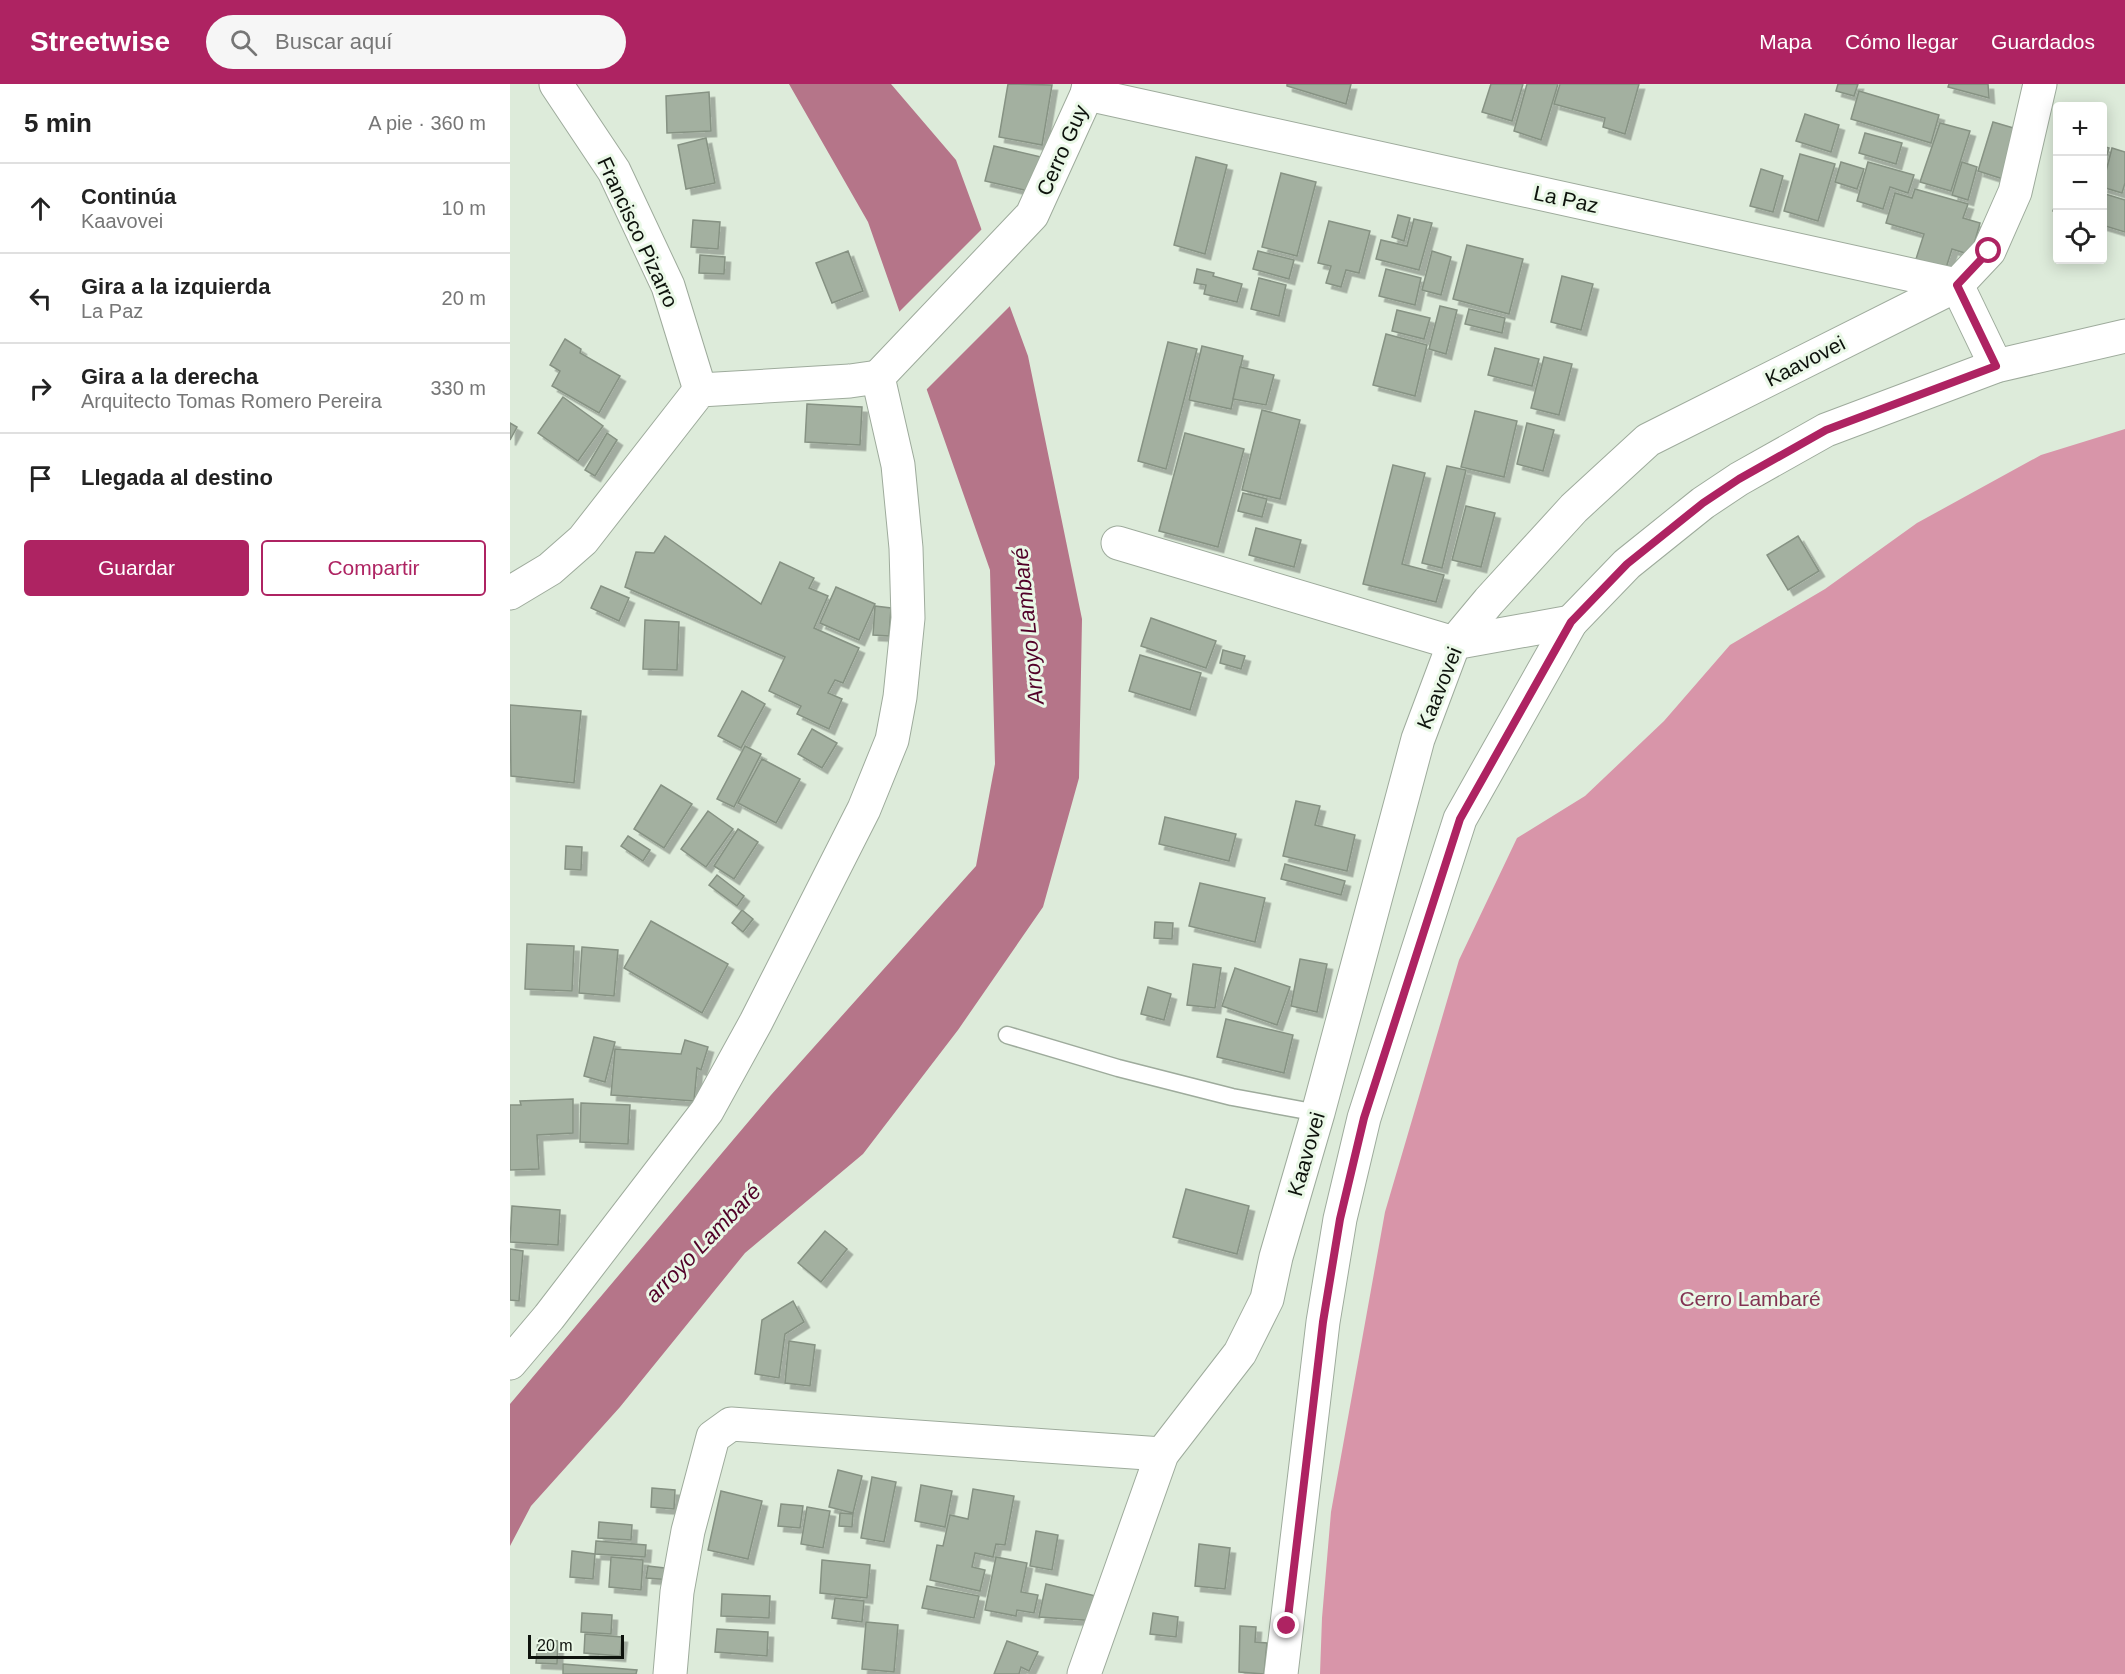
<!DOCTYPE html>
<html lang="es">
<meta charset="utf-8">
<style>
:root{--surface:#fff;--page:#f6f6f6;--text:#222;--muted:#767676;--line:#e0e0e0;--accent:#ae2362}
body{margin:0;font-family:Helvetica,sans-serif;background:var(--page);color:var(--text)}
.controls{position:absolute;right:18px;top:18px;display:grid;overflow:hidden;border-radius:6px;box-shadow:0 3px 15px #0003}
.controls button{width:54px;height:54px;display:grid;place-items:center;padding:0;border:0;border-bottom:2px solid var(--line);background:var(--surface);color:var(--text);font:30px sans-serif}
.scale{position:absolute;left:18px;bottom:15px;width:96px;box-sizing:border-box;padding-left:6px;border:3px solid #0d120c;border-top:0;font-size:16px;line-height:21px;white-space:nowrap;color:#0d120c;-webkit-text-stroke:4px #eaf8e7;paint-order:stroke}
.stop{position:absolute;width:18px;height:18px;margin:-14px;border:4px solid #ae2362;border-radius:50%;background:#fff}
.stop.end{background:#ae2362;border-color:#fff;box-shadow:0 2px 6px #0008}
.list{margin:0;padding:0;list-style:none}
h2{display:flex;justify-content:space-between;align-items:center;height:78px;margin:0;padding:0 24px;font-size:26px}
h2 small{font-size:20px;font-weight:400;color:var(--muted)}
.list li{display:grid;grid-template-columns:39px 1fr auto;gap:18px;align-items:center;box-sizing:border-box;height:90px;padding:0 24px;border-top:2px solid var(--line)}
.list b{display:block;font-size:22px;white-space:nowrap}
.list p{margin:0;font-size:20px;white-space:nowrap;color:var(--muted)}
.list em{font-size:20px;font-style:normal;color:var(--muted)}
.actions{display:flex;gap:12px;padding:18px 24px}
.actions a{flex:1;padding:14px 0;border:2px solid var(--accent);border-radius:6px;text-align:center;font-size:21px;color:var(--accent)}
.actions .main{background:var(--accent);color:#fff}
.icon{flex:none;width:33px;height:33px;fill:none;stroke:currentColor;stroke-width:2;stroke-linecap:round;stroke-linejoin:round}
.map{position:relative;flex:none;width:1615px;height:1590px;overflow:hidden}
header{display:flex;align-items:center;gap:36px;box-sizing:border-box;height:84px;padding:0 30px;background:var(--accent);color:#fff}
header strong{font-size:28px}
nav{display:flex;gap:33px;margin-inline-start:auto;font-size:21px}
.search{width:420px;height:54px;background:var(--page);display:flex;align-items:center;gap:15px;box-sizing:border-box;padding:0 21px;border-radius:33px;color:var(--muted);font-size:22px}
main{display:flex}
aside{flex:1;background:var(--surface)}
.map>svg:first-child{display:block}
.forest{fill:#d895a9}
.water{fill:#b57589}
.pier{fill:#ddebda}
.building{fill:#a3b0a0;stroke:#869283;stroke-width:1.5;filter:url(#shadow)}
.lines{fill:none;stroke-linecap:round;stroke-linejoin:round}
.service-casing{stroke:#9eab9c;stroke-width:19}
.minor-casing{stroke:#9eab9c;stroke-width:35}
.tertiary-casing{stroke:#9eab9c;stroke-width:35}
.service{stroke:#fff;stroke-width:16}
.minor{stroke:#fff;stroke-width:33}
.tertiary{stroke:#fff;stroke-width:33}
.route{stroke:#ae2362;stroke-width:8}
.labels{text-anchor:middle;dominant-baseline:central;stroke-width:6;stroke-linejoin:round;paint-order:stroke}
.street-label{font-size:21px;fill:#0d120c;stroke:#eaf8e7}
.park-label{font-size:21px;fill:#833352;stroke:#eaf8e7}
.water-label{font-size:22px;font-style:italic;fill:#510028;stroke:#eaf8e7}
</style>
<header>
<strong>Streetwise</strong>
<div class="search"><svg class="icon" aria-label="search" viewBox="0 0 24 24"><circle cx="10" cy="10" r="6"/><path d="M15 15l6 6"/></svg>Buscar aquí</div>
<nav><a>Mapa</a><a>Cómo llegar</a><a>Guardados</a></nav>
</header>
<main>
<aside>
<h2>5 min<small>A pie · 360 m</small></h2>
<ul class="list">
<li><svg class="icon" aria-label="ahead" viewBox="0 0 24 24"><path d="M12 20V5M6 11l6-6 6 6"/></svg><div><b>Continúa</b><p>Kaavovei</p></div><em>10 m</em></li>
<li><svg class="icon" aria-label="left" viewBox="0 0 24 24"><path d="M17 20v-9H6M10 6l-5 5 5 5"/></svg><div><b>Gira a la izquierda</b><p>La Paz</p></div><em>20 m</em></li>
<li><svg class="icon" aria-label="right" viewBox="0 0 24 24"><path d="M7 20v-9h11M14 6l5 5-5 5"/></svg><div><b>Gira a la derecha</b><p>Arquitecto Tomas Romero Pereira</p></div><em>330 m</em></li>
<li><svg class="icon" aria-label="arrive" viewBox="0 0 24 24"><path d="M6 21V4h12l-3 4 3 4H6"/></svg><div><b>Llegada al destino</b></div></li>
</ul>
<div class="actions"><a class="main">Guardar</a><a>Compartir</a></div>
</aside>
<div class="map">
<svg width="1615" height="1590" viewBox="0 0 1615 1590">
<defs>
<filter id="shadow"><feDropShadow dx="5.5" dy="5.5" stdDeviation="0" flood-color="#0004"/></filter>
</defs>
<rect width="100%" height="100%" fill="#ddebda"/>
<path class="forest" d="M1615 345V1590H810L812 1534 821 1428 875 1128 949 876 1007 754 1075 712 1154 637 1220 561 1315 505 1407 439 1531 371Z"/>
<path class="water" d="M279 0H381L446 76 518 272 572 535 569 694 533 823 448 946 353 1070 235 1169 110 1323 21 1422 0 1462V1320L261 1011 466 782 485 680 480 486 358 138Z"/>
<path class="pier" d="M474 143 502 220 414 308 387 230Z"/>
<g class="building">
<path d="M498 0 542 1 532 61 489 53Z"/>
<path d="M777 0H841L836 20 777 2Z"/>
<path d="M981 0H1013L1002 37 972 28Z"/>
<path d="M1017 0H1048L1031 56 1004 47Z"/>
<path d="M1050 0H1129L1115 50 1093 43 1095 34 1044 20Z"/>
<path d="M1328 0H1348L1344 12 1326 7Z"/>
<path d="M1439 0H1478L1479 14 1438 3Z"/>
<path d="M1349 7 1429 31 1421 59 1341 35Z"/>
<path d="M199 8 201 47 157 49 156 12Z"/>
<path d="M1295 30 1329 41 1321 68 1286 57Z"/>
<path d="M1483 38 1507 45 1493 95 1468 87Z"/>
<path d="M1430 39 1460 47 1441 107 1410 98Z"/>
<path d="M1355 49 1392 59 1386 80 1349 69Z"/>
<path d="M196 54 205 99 176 105 168 61Z"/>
<path d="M484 62 531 73 523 108 475 97Z"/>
<path d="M1592 62 1599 64 1592 87Z"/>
<path d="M1602 64 1615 68V99L1612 109 1592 103Z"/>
<path d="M1290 70 1325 80 1308 137 1274 127Z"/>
<path d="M686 73 717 81 695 170 664 161Z"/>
<path d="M1331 78 1354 85 1347 105 1325 98Z"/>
<path d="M1358 78 1404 91 1398 109 1380 103 1373 125 1347 117Z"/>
<path d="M1452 78 1467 83 1458 116 1442 111Z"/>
<path d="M1251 85 1273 92 1263 128 1240 122Z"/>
<path d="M771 89 806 98 787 172 752 163Z"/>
<path d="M1405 105 1458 120 1453 134 1470 139 1461 171 1442 165 1436 184 1406 175 1414 150 1376 139 1385 109 1402 114Z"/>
<path d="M1592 109 1615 116V148L1592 141Z"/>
<path d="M1548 111V128L1543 127Z"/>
<path d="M888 131 900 134 894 157 882 153Z"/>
<path d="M904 135 922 139 909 186 866 175 871 156 897 162Z"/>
<path d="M183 136 210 138 208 165 181 163Z"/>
<path d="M819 137 860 147 849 189 836 186 831 203 816 199 821 182 808 179Z"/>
<path d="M957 161 1013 175 999 230 943 215Z"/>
<path d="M338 167 353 207 322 219 306 179Z"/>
<path d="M748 167 784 176 779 195 743 185Z"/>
<path d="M922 167 941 173 931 211 912 206Z"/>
<path d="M190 171 215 173 214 190 189 189Z"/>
<path d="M687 185 704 189 703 192 732 200 727 218 694 210 696 201 684 199Z"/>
<path d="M876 185 911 194 905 221 869 212Z"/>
<path d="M1052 192 1083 200 1071 246 1041 238Z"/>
<path d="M749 194 776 201 769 232 741 225Z"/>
<path d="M930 222 947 226 936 270 919 265Z"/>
<path d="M959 225 995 234 992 249 955 240Z"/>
<path d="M887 226 920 234 914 255 882 247Z"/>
<path d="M876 250 917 261 905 312 863 301Z"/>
<path d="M55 255 71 265 70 269 110 292 89 329 42 302 50 287 40 281Z"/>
<path d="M658 258 687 265 656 385 628 377Z"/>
<path d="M692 262 733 272 721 325 679 316Z"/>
<path d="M985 264 1029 275 1022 302 978 291Z"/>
<path d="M1034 273 1062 280 1049 331 1021 324Z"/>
<path d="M730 283 764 291 756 321 723 315Z"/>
<path d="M53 313 93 342 68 377 28 349Z"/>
<path d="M297 320 352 323 350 361 295 358Z"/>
<path d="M752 326 790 336 770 415 732 406Z"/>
<path d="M965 327 1007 337 994 393 951 383Z"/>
<path d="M0 339 7 343 0 356Z"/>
<path d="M1017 339 1044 346 1033 387 1007 380Z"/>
<path d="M97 349 107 356 85 392 75 386Z"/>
<path d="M675 349 734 365 708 463 649 447Z"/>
<path d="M883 381 915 389 892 480 934 491 926 518 853 500Z"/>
<path d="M937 382 956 386 932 484 912 479Z"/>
<path d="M733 409 757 415 752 433 728 427Z"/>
<path d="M956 422 985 429 971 483 942 476Z"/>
<path d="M746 444 791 456 784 483 739 471Z"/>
<path d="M155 452 251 520 270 478 304 494 299 504 318 512 304 544 349 564 333 599 325 596 318 609 332 615 319 645 287 630 291 622 259 607 275 573 115 503 126 468 144 469Z"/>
<path d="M1288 452 1309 487 1278 506 1257 471Z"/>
<path d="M91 502 119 514 109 537 81 524Z"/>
<path d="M326 503 365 520 349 556 310 539Z"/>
<path d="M365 522 381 524 379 552 363 551Z"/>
<path d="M641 534 706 557 696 584 631 562Z"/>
<path d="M135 536 169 538 167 586 133 585Z"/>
<path d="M713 566 735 572 731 585 710 579Z"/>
<path d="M630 571 691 589 680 626 619 607Z"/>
<path d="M232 607 255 620 231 664 208 652Z"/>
<path d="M0 621 71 627 64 699 1 692Z"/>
<path d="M302 645 327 659 312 684 288 670Z"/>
<path d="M235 662 251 670 224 723 207 715Z"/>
<path d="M252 675 290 695 266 739 228 719Z"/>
<path d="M151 701 182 720 154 764 124 745Z"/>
<path d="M786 717 810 722 805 741 845 751 837 787 773 772Z"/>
<path d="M198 727 223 745 196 783 171 765Z"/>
<path d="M655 733 726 750 719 777 649 760Z"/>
<path d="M228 745 248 758 224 795 204 782Z"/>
<path d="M118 752 140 766 133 777 111 762Z"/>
<path d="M56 762 72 763 71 786 55 785Z"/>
<path d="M775 780 835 797 831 811 771 795Z"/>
<path d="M207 791 234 812 227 822 199 801Z"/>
<path d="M690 799 755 814 745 858 679 842Z"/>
<path d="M232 826 243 835 233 848 222 839Z"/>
<path d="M141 837 218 880 192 929 114 884Z"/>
<path d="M645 838 663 839 662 855 644 854Z"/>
<path d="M17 860 64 862 62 907 15 905Z"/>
<path d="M72 863 108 866 104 912 69 909Z"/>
<path d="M790 875 817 880 807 928 781 922Z"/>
<path d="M683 880 711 884 705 924 677 921Z"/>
<path d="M725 884 780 903 767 941 712 922Z"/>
<path d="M638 903 661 910 654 936 631 930Z"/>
<path d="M716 935 783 951 774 989 707 973Z"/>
<path d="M84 953 105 958 95 998 74 992Z"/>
<path d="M175 956 198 963 191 986 187 984 184 1017 101 1011 105 965 171 970Z"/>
<path d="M63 1015V1049L27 1051 29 1085 0 1086V1021H11L10 1017Z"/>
<path d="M71 1019 120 1021 118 1060 70 1058Z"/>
<path d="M676 1105 739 1122 727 1170 663 1153Z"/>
<path d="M2 1122 50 1126 48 1161 0 1158Z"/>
<path d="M315 1147 337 1165 311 1198 288 1179Z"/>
<path d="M0 1165 13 1167 9 1217 0 1216Z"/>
<path d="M283 1217 294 1238 275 1250 269 1294 245 1290 252 1236Z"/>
<path d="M279 1257 305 1261 300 1302 275 1299Z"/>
<path d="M328 1386 352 1392 343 1429 319 1423Z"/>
<path d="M362 1393 386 1398 374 1458 351 1454Z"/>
<path d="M411 1401 442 1407 435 1443 405 1437Z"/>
<path d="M142 1404 165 1406 164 1425 141 1423Z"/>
<path d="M463 1405 504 1412 495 1461 486 1460 483 1473 465 1469 462 1483 475 1486 470 1507 420 1496 427 1461 433 1462 440 1431 458 1435Z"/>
<path d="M211 1407 252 1417 238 1475 198 1466Z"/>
<path d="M271 1420 293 1422 290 1444 268 1442Z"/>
<path d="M297 1423 320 1427 313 1464 291 1460Z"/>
<path d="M330 1429 343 1430 342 1443 329 1442Z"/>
<path d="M89 1438 122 1441 121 1456 88 1454Z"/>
<path d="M526 1447 548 1451 542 1486 520 1482Z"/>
<path d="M86 1457 136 1461 135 1473 85 1470Z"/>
<path d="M689 1460 720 1464 715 1505 685 1502Z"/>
<path d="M62 1467 85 1470 83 1495 60 1493Z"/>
<path d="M101 1473 133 1476 131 1506 99 1503Z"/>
<path d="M486 1473 517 1479 511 1508 528 1511 524 1529 507 1526 506 1532 475 1526Z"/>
<path d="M312 1476 360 1481 357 1514 310 1509Z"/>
<path d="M138 1482 163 1485 162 1496 136 1494Z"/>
<path d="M536 1500 594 1514 588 1537 529 1533Z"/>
<path d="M417 1502 469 1512 464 1534 412 1524Z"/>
<path d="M212 1510 260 1512 259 1534 211 1532Z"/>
<path d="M325 1514 354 1517 352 1538 322 1534Z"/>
<path d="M72 1529 102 1531 101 1550 71 1548Z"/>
<path d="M643 1529 668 1533 666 1553 640 1550Z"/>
<path d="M356 1538 388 1541 384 1588 352 1585Z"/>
<path d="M730 1542 746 1543 745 1558 757 1559 754 1590 729 1588Z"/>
<path d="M207 1545 258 1548 257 1572 205 1568Z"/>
<path d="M75 1550 112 1553 110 1572 74 1569Z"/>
<path d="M28 1555 48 1557 47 1580 26 1579Z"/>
<path d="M497 1557 528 1568 519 1587 511 1583 509 1590H484Z"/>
<path d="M53 1580 127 1586 126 1590H53Z"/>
</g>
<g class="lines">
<defs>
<path id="service" d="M497 951 608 984 722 1013 808 1029"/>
<g id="minor">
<path d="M577 10 1447 201"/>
<path d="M1447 201 1486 282"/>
<path d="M608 459 944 559 1061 538"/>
<path d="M0 509 40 485 73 456 190 306 340 297 368 293"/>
<path d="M0 1279 39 1233 197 1027 246 938 354 725 382 656 390 613 398 534 396 464 388 381 368 293 522 131 577 10 579 0"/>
<path d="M160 1590 167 1508 178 1447 203 1353 221 1340 652 1370"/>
<path d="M574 1590 652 1370 730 1269 757 1215 766 1173 808 1029 908 655 944 559 979 517 1064 424 1138 356 1447 201 1479 167 1505 108 1530 0"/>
<path d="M771 1590 813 1238 830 1135 854 1034 950 735 1061 538 1117 480 1193 419 1229 395 1316 346 1486 282 1615 252"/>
</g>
<path id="tertiary" d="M46 0 104 87 158 202 190 306"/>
</defs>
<use href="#service" class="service-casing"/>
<use href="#minor" class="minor-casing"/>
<use href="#tertiary" class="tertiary-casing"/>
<use href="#service" class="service"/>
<use href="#minor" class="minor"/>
<use href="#tertiary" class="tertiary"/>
</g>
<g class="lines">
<path class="route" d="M777 1542 813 1238 830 1135 854 1034 950 735 1061 538 1117 480 1193 419 1229 395 1316 346 1486 282 1447 201 1479 167"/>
</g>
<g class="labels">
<g class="street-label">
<text transform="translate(552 66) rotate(-66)">Cerro Guy</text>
<text transform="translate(1056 115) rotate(12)">La Paz</text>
<text transform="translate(128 148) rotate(65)">Francisco Pizarro</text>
<text transform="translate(1295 277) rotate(-27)">Kaavovei</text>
<text transform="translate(929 604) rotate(-68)">Kaavovei</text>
<text transform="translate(796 1070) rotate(-74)">Kaavovei</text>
</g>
<g class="park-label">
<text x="1240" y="1214">Cerro Lambaré</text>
</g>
<g class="water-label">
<text transform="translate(518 542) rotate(-96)">Arroyo Lambaré</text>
<text transform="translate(193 1159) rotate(-46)">arroyo Lambaré</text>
</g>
</g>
</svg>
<div class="controls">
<button>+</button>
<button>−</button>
<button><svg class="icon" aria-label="locate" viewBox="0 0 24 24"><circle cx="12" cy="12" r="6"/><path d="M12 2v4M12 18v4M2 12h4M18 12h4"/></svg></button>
</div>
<div class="scale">20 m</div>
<div class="stop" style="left:1479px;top:167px"></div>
<div class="stop end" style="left:777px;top:1542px"></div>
</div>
</main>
